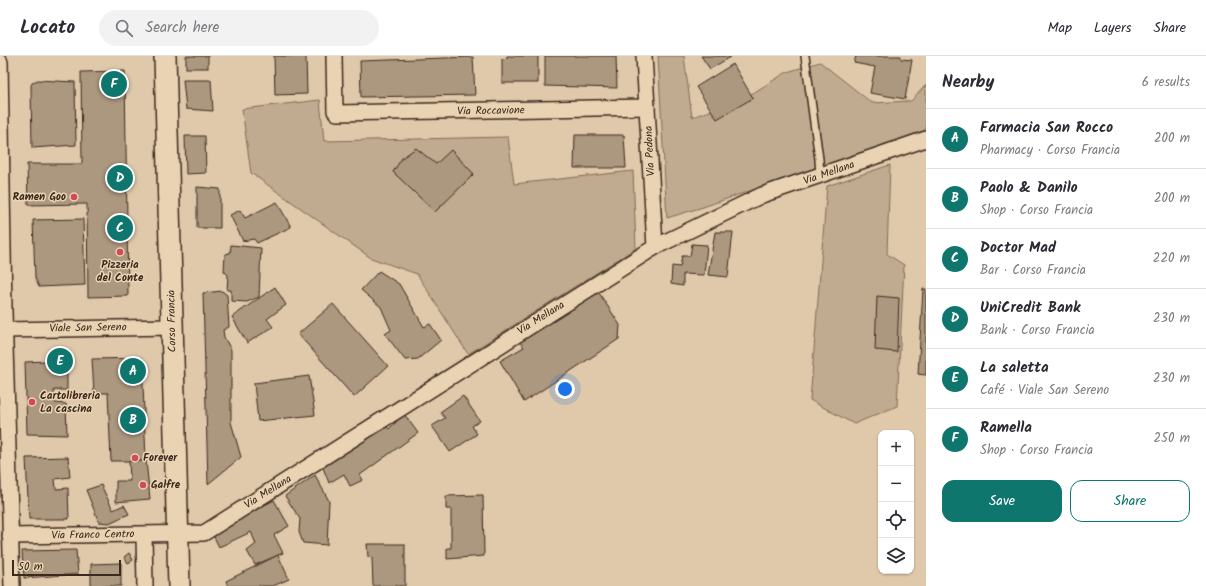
<!DOCTYPE html>
<meta charset="utf-8">
<style>
:root{--surface:#fff;--page:#f2f2f3;--text:#2b2b33;--muted:#7c7c81;--line:#e1e1e2;--accent:#0f766e}
body{margin:0;font-family:Kalam,sans-serif;background:var(--page);color:var(--text)}
.controls{position:absolute;right:12px;bottom:12px;display:grid;overflow:hidden;border-radius:8px;box-shadow:0 1px 3px #0004}
.controls button{width:36px;height:36px;display:grid;place-items:center;padding:0;border:0;border-bottom:1px solid var(--line);background:var(--surface);color:var(--text);font:20px sans-serif}
.scale{position:absolute;left:12px;bottom:10px;width:109px;box-sizing:border-box;padding-left:4px;border:2px solid #3b2a1e;border-top:0;font-size:11px;line-height:14px;white-space:nowrap;color:#3b2a1e;-webkit-text-stroke:3px #ead3b3;paint-order:stroke}
.you{position:absolute;left:565px;top:333px;width:14px;height:14px;margin:-10px;border:3px solid #fff;border-radius:50%;background:#1a73e8;box-shadow:0 0 0 6px #1a73e833}
.badge{display:grid;place-items:center;width:26px;height:26px;border-radius:50%;background:var(--accent);color:#fff;font-size:13px;font-weight:700}
.pin{position:absolute;translate:-50% -50%;border:2px solid #fff;box-shadow:0 1px 4px #0006}
.list{margin:0;padding:0;list-style:none}
h2{display:flex;justify-content:space-between;align-items:center;height:52px;margin:0;padding:0 16px;font-size:17px}
h2 small{font-size:13px;font-weight:400;color:var(--muted)}
.list li{display:grid;grid-template-columns:26px 1fr auto;gap:12px;align-items:center;box-sizing:border-box;height:60px;padding:0 16px;border-top:1px solid var(--line)}
.list b{display:block;font-size:15px;white-space:nowrap}
.list p{margin:0;font-size:13px;white-space:nowrap;color:var(--muted)}
.list em{font-size:13px;font-style:normal;color:var(--muted)}
.actions{display:flex;gap:8px;padding:12px 16px}
.actions a{flex:1;padding:9px 0;border:1px solid var(--accent);border-radius:12px;text-align:center;font-size:14px;color:var(--accent)}
.actions .main{background:var(--accent);color:#fff}
.icon{flex:none;width:22px;height:22px;fill:none;stroke:currentColor;stroke-width:2;stroke-linecap:round;stroke-linejoin:round}
.map{position:relative;flex:none;width:926px;height:530px;overflow:hidden}
header{display:flex;align-items:center;gap:24px;box-sizing:border-box;height:56px;padding:0 20px;background:var(--surface);border-bottom:1px solid var(--line)}
header strong{font-size:19px}
nav{display:flex;gap:22px;margin-inline-start:auto;font-size:14px}
.search{width:280px;height:36px;background:var(--page);display:flex;align-items:center;gap:10px;box-sizing:border-box;padding:0 14px;border-radius:22px;color:var(--muted);font-size:15px}
main{display:flex}
aside{flex:1;background:var(--surface)}
.map>svg:first-child{display:block}
.green{fill:#c1ab90;stroke:#7e6a57}
.building{fill:#ac977f;stroke:#3b2a1e}
.lines{fill:none;stroke-linecap:round;stroke-linejoin:round}
.lane-casing{stroke:#3b2a1e;stroke-width:10}
.street-casing{stroke:#3b2a1e;stroke-width:18}
.secondary-casing{stroke:#3b2a1e;stroke-width:24}
.lane{stroke:#ead3b3;stroke-width:7}
.street{stroke:#ead3b3;stroke-width:15}
.secondary{stroke:#ead3b3;stroke-width:21}
.poi-dot{fill:#d1495b;stroke:#ead3b3;stroke-width:1.5}
.labels{text-anchor:middle;dominant-baseline:central;stroke-width:3;stroke-linejoin:round;paint-order:stroke}
.street-label{font-size:11px;fill:#3b2a1e;stroke:#ead3b3}
.poi-label{font-size:11px;font-weight:bold;fill:#3b2a1e;stroke:#ead3b3;text-anchor:start}
</style>
<header>
<strong>Locato</strong>
<div class="search"><svg class="icon" aria-label="search" viewBox="0 0 24 24"><circle cx="10" cy="10" r="6"/><path d="M15 15l6 6"/></svg>Search here</div>
<nav><a>Map</a><a>Layers</a><a>Share</a></nav>
</header>
<main>
<div class="map">
<svg width="926" height="530" viewBox="0 0 926 530">
<rect width="100%" height="100%" fill="#e0c9aa"/>
<filter id="ink" filterUnits="userSpaceOnUse"><feTurbulence type="fractalNoise" baseFrequency=".025" numOctaves="2"/><feDisplacementMap in="SourceGraphic" scale="8" xChannelSelector="R" yChannelSelector="G"/><feConvolveMatrix kernelMatrix="1 2 1 2 8 2 1 2 1" color-interpolation-filters="sRGB"/></filter>
<g filter="url(#ink)">
<g class="green">
<path d="M658 0H684L692 61 740 45 787 16 820 6 872 47 911 45 926 29V74L703 151 667 162Z"/>
<path d="M320 44 324 85 508 81 514 128 633 115 636 192 468 298 417 218 371 202 251 117 242 53Z"/>
<path d="M890 109 887 198 904 209 897 350 854 368 810 344 827 130Z"/>
</g>
<g class="building">
<rect x="186" y="0" width="22" height="12"/>
<path d="M274 0H306L307 38 275 39Z"/>
<path d="M507 0H538V27H502V3L507 2Z"/>
<path d="M545 0H616L617 32 545 30Z"/>
<path d="M701 0H732L710 13Z"/>
<path d="M856 0H901V3L912 4 905 43 870 37 875 11 854 7Z"/>
<path d="M473 1 475 39 361 41 360 5Z"/>
<path d="M733 8 753 42 717 63 696 31Z"/>
<path d="M125 15 128 240 88 241 87 148 28 149 27 108H82L81 16Z"/>
<path d="M38 24 75 26 76 89 32 92 31 29 33 26Z"/>
<path d="M183 24H211L213 55 186 53Z"/>
<path d="M575 79H624L626 112H574Z"/>
<path d="M185 80H205L206 117 186 118Z"/>
<path d="M416 92 436 108 451 94 474 118 435 156 393 116 402 102Z"/>
<path d="M197 131 220 133V172H197Z"/>
<path d="M277 146 291 171 257 187 254 183 243 185 230 159 240 154 245 162Z"/>
<path d="M83 163 85 229 39 231 35 222 33 164Z"/>
<path d="M715 176H733L728 221 708 219Z"/>
<path d="M692 188 707 189 704 219 683 218V230L671 228 672 210 680 211 682 200H690Z"/>
<path d="M231 189 261 192 259 241 247 246 231 245V234H227L228 219 224 215 225 198 230 197Z"/>
<path d="M379 215 399 228 424 271 430 268 441 284 418 303 405 304 385 278 391 274 381 251 361 234Z"/>
<path d="M275 231 286 249 267 263 273 271 247 287 232 261Z"/>
<path d="M595 231 620 269 619 283 524 346 500 305 524 291 516 282Z"/>
<path d="M923 233H926V319L918 318Z"/>
<path d="M222 235 227 239 229 271 223 274 224 281 231 294V366L241 401 208 428 203 237Z"/>
<path d="M877 240 899 242 897 296 875 294Z"/>
<path d="M333 248 388 310 354 341 298 278Z"/>
<path d="M142 302 146 405H111L108 337H94L92 303Z"/>
<path d="M67 304V334H54L55 347 66 348 67 379 27 378 25 306Z"/>
<path d="M309 320 315 359 258 365 254 327Z"/>
<path d="M463 340 480 365 472 370 477 378 450 396 432 370 445 362 440 356Z"/>
<path d="M404 358 418 377 360 419 363 424 350 430 344 418 329 427 322 409 386 370 389 373Z"/>
<path d="M68 401 70 421 55 423 56 433 68 432 69 463H29L26 402Z"/>
<path d="M129 405H146L150 443 116 446V425H130Z"/>
<path d="M315 419 329 445 327 489 303 487 299 476 300 463 285 440Z"/>
<path d="M101 429 113 454 124 449 129 458 109 467 99 466 86 434Z"/>
<path d="M483 439 484 500 447 503V492H451V453H446V440Z"/>
<path d="M274 444 289 470 274 479 283 497 255 509 247 495 256 488 251 476 219 491 212 477Z"/>
<path d="M367 488H405V530H373L372 502 368 501Z"/>
<path d="M76 494 78 518 24 522 22 495Z"/>
<path d="M129 497 133 504 128 507 124 501Z"/>
<path d="M278 499 289 523 273 530H228L226 525Z"/>
<path d="M121 507V530H91V508Z"/>
</g>
<g class="lines">
<defs>
<path id="lane" d="M805 0 819 103 820 120"/>
<g id="street">
<path d="M334 0 335 55 337 57 647 51"/>
<path d="M644 0 655 191"/>
<path d="M0 6 4 255 12 530"/>
<path d="M5 274 172 271"/>
<path d="M144 479 145 530"/>
<path d="M10 480 204 477 655 191 762 139 926 83"/>
</g>
<path id="secondary" d="M165 0 179 530"/>
</defs>
<use href="#lane" class="lane-casing"/>
<use href="#street" class="street-casing"/>
<use href="#secondary" class="secondary-casing"/>
<use href="#lane" class="lane"/>
<use href="#street" class="street"/>
<use href="#secondary" class="secondary"/>
</g>
</g>
<g class="poi-dot">
<circle cx="74" cy="141" r="4"/>
<circle cx="120" cy="196" r="4"/>
<circle cx="32" cy="346" r="4"/>
<circle cx="135" cy="402" r="4"/>
<circle cx="143" cy="429" r="4"/>
</g>
<g class="labels">
<g class="street-label">
<text transform="translate(491 55) rotate(-1)">Via Roccavione</text>
<text transform="translate(650 95) rotate(-93)">Via Pedona</text>
<text transform="translate(829 117) rotate(-19)">Via Mellana</text>
<text transform="translate(541 262) rotate(-32)">Via Mellana</text>
<text transform="translate(172 265) rotate(-91)">Corso Francia</text>
<text transform="translate(88 272) rotate(-1)">Viale San Sereno</text>
<text transform="translate(268 436) rotate(-32)">Via Mellana</text>
<text transform="translate(93 479) rotate(-1)">Via Franco Centro</text>
</g>
<g class="poi-label">
<text x="66" y="141" text-anchor="end">Ramen Goo</text>
<text x="120" y="209" text-anchor="middle">Pizzeria<tspan x="120" dy="13">del Conte</tspan></text>
<text x="40" y="340">Cartolibreria<tspan x="40" dy="13">La cascina</tspan></text>
<text x="143" y="402">Forever</text>
<text x="151" y="429">Galfre</text>
</g>
</g>
</svg>
<div class="controls">
<button>+</button>
<button>−</button>
<button><svg class="icon" aria-label="locate" viewBox="0 0 24 24"><circle cx="12" cy="12" r="6"/><path d="M12 2v4M12 18v4M2 12h4M18 12h4"/></svg></button>
<button><svg class="icon" aria-label="layers" viewBox="0 0 24 24"><path d="M12 4l9 5-9 5-9-5zM3 14l9 5 9-5"/></svg></button>
</div>
<div class="scale">50 m</div>
<div class="you"></div>
<div class="pin badge" style="left:133px;top:315px">A</div>
<div class="pin badge" style="left:133px;top:364px">B</div>
<div class="pin badge" style="left:120px;top:172px">C</div>
<div class="pin badge" style="left:120px;top:122px">D</div>
<div class="pin badge" style="left:60px;top:305px">E</div>
<div class="pin badge" style="left:114px;top:28px">F</div>
</div>
<aside>
<h2>Nearby<small>6 results</small></h2>
<ul class="list">
<li><span class="badge">A</span><div><b>Farmacia San Rocco</b><p>Pharmacy · Corso Francia</p></div><em>200 m</em></li>
<li><span class="badge">B</span><div><b>Paolo &amp; Danilo</b><p>Shop · Corso Francia</p></div><em>200 m</em></li>
<li><span class="badge">C</span><div><b>Doctor Mad</b><p>Bar · Corso Francia</p></div><em>220 m</em></li>
<li><span class="badge">D</span><div><b>UniCredit Bank</b><p>Bank · Corso Francia</p></div><em>230 m</em></li>
<li><span class="badge">E</span><div><b>La saletta</b><p>Café · Viale San Sereno</p></div><em>230 m</em></li>
<li><span class="badge">F</span><div><b>Ramella</b><p>Shop · Corso Francia</p></div><em>250 m</em></li>
</ul>
<div class="actions"><a class="main">Save</a><a>Share</a></div>
</aside>
</main>
